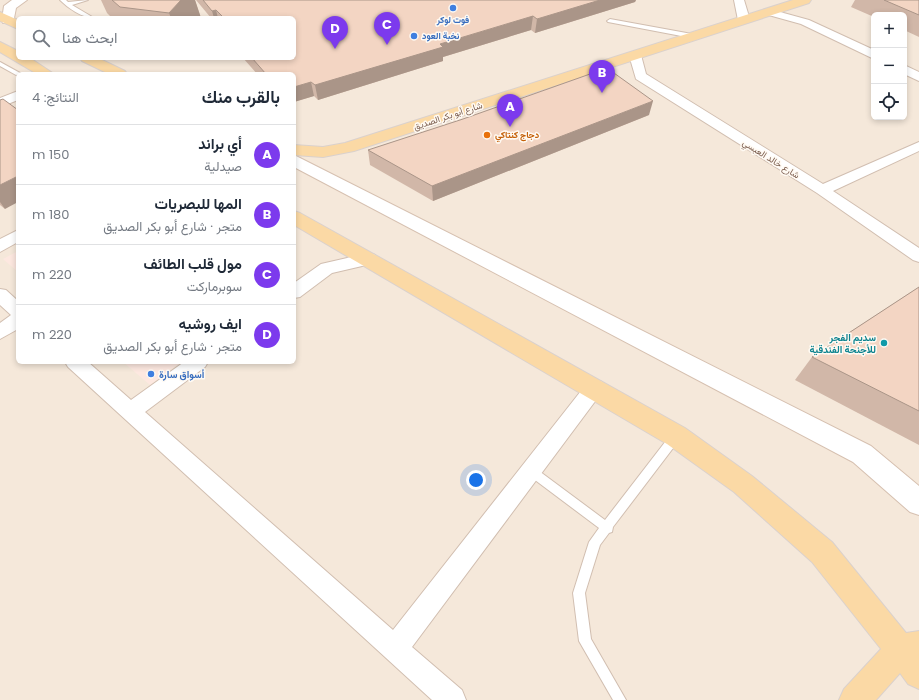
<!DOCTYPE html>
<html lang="ar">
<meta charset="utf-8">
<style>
:root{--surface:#fff;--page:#f6f6f7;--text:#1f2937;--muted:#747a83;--line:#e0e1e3;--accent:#7c3aed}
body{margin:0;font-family:Poppins,Vazirmatn,sans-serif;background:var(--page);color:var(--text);direction:rtl}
.controls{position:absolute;right:12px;top:12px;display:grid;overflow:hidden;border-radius:6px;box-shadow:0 2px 6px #0003}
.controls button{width:36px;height:36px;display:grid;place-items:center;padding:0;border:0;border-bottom:1px solid var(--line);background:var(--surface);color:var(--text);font:20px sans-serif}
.you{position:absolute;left:476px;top:480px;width:14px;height:14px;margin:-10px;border:3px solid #fff;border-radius:50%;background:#1a73e8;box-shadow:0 0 0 6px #1a73e833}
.badge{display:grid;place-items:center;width:26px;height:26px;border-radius:50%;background:var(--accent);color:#fff;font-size:13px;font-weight:700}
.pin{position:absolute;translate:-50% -33px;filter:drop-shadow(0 1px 2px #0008)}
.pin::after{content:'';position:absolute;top:21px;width:14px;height:12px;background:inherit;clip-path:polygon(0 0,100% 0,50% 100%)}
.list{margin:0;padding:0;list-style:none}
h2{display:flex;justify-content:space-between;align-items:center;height:52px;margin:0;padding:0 16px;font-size:17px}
h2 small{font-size:13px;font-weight:400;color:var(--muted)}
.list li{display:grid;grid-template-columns:26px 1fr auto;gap:12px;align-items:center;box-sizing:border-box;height:60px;padding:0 16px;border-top:1px solid var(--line)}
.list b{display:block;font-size:15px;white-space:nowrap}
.list p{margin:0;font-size:13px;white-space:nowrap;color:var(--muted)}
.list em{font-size:13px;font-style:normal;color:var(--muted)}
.icon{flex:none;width:22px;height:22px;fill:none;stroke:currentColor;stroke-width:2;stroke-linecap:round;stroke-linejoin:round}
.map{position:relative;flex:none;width:919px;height:700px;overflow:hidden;direction:ltr}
.search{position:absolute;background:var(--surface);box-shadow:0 2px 6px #0003;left:16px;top:16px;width:280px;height:44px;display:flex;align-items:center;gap:10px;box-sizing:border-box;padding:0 14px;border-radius:6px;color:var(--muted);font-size:15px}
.panel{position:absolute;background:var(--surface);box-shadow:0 2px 6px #0003;left:16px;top:72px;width:280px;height:292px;border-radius:6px;direction:rtl}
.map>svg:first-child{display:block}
.residential{fill:#f5e8da;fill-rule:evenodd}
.commercial{fill:#fde8e0}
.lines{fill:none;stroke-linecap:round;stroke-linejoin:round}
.lane-casing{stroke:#d1beb0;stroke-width:2}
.street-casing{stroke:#d1beb0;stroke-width:2}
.secondary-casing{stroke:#d6c0b0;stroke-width:2}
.primary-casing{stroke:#dad1cd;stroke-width:2}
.lane{fill:#fff;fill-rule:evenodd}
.street{fill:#fff;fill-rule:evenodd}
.secondary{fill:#fff;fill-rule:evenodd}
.primary{fill:#fbd9a5;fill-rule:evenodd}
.wall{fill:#d1b7a8}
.shaded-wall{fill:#aa9588}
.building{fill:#f3d5c3;stroke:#aa9588}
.shop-dot{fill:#3f7fe0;stroke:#fffaf3;stroke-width:1.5}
.food-dot{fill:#e8710a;stroke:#fffaf3;stroke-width:1.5}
.culture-dot{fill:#0f9aa8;stroke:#fffaf3;stroke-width:1.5}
.labels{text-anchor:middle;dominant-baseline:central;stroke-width:3;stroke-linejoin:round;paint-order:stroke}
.far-shop-label{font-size:9px;font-weight:bold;fill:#366cbe;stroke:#fffaf3}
.far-street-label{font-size:9px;fill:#7a5c4d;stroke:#fffaf3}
.far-food-label{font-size:9px;font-weight:bold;fill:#c56008;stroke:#fffaf3;text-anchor:start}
.culture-label{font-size:10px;font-weight:bold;fill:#0d838f;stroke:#fffaf3;text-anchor:end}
.shop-label{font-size:10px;font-weight:bold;fill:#366cbe;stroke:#fffaf3;text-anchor:start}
</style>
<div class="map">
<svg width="919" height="700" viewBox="0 0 919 700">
<rect width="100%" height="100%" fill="#fdf6ec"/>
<path class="residential" d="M0 0H919V700H0ZM874 15H904V117H874ZM18 18H294V58H18ZM18 74H294V362H18Z"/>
<g class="commercial">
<path d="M18 251V272L3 259Z"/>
<path d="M123 362H181L150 385Z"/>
</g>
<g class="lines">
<defs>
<g id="lane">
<path d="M60 0H66L68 2 88 0 72 5 94 18C82 18 68 8 60 0Z"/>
<path d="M610 19 692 34 695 36 692 38 608 22 607 21Z"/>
<path d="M0 62 20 73 21 74 16 75 0 66Z"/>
<path d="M676 432 680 433 681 436 680 439 613 527 612 532 609 533 600 545 585 593 591 639 626 700H613L579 641 573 593 589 542 599 528 527 474 526 471 527 468 531 466 535 468 605 520 672 433Z"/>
</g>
<g id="street">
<path d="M734 0H744L750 20 748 22 744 23 738 20Z"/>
<path d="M769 9 809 20 874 50V59L801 24 765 14 764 12Z"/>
<path d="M635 51 641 55 646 74 823 184 919 142V151L833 191 919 248V262L913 260 817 193 636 79 629 55Z"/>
<path d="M904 65 919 72V81L904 74Z"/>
<path d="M18 91V100L0 107V98Z"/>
<path d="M18 230V242L0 252V239Z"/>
<path d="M369 253 375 255 377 259 375 263 332 273 300 297 294 298V283L321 264Z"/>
<path d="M0 289 6 290 18 301V329L0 339V323L11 315 0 305Z"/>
<path d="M65 362H88L131 400 184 362H208L205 367 145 412 393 630 588 382 595 380 602 382 605 388 412 647 462 690 466 700H432L68 367Z"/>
</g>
<g id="secondary">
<path d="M12 0H27L16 8 13 23H3L2 20 4 6Z"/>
<path d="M294 155 871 446 919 486V515L910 512 853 462 294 167Z"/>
</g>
<g id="primary">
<path d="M793 0H811L809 3 354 151 323 157 294 155V145L323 147 345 143Z"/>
<path d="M0 12 18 20V29L0 21Z"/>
<path d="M0 42 18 51V58H30L54 74H37L0 52Z"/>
<path d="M80 58H98L125 71 127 74H109L82 61Z"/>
<path d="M294 211 300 213 685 428 752 476 832 542 906 633 919 631V689L908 684 900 673 876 700H839L844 689 881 649 812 562 734 492 667 444 294 225Z"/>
</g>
</defs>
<use href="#lane" class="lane-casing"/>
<use href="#street" class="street-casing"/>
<use href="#secondary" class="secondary-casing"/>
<use href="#primary" class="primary-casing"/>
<use href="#lane" class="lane"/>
<use href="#street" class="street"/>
<use href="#secondary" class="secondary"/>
<use href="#primary" class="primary"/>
</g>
<g class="wall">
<path d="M101 0H195L201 18H112L107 13Z"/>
<path d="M196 0H636L635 2 535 33 531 30 443 57V61L318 100 314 96 294 102V74H257L243 58H294V18H211Z"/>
<path d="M855 0H919V37L904 30V15H874V17L851 7Z"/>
<path d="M0 100 5 209 0 205Z"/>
<path d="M649 115 433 201 370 165 368 150Z"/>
<path d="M919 287V445L795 380 812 357Z"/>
</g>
<g class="shaded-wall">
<path d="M181 0H195L201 18H171L169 13Z"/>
<path d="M600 0H636L635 2 535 33 537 19Z"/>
<path d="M216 10 218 18H214L212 11Z"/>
<path d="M533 16 531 30 443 57V61L318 100 315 85 440 44Z"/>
<path d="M311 82 314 96 294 102V87Z"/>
<path d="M653 101 649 115 433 201 432 186Z"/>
<path d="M18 176V202L5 209 0 202V185Z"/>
</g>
<g class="building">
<path d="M112 0H181L169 13 120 7Z"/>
<path d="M203 0H600L537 19 533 16 440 44 443 47 315 85 311 82 294 87V74H266L252 58H294V18H224L216 10 212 11Z"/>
<path d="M884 0H919V15Z"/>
<path d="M607 68 653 101 432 186 368 150 463 119Z"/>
<path d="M3 99 18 110V176L0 185V100Z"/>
<path d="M919 287V411L812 357Z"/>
</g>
<g class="shop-dot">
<circle cx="453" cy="8" r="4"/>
<circle cx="414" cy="36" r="4"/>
<circle cx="151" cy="374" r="4"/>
</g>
<circle class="food-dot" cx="487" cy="135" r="4"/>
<circle class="culture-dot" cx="884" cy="343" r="4"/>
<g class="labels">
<g class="far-shop-label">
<text x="453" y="20">فوت لوكر</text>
<text x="422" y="36" text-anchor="start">نخبة العود</text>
</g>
<g class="far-street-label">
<text transform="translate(448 116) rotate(-18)">شارع أبو بكر الصديق</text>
<text transform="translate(771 159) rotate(32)">شارع خالد العبسي</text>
</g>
<g class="far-food-label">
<text x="495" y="135">دجاج كنتاكي</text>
</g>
<g class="culture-label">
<text x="876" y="337">سديم الفجر<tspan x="876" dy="12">للأجنحة الفندقية</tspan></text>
</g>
<g class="shop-label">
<text x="159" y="374">أسواق سارة</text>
</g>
</g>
</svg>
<div class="controls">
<button>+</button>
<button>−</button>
<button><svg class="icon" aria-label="locate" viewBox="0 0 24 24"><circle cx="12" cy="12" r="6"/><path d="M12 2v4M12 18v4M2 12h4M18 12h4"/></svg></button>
</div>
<div class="you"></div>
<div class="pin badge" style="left:510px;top:127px">A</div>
<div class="pin badge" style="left:602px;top:93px">B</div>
<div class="pin badge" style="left:387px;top:45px">C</div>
<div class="pin badge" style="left:335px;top:49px">D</div>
<div class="search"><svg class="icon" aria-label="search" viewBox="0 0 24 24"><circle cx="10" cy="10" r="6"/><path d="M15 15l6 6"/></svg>ابحث هنا</div>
<section class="panel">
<h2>بالقرب منك<small>النتائج: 4</small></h2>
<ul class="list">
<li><span class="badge">A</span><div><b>أي براند</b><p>صيدلية</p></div><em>150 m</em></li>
<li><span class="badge">B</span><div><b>المها للبصريات</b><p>متجر · شارع أبو بكر الصديق</p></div><em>180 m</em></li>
<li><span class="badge">C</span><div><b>مول قلب الطائف</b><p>سوبرماركت</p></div><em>220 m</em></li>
<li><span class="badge">D</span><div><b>ايف روشيه</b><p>متجر · شارع أبو بكر الصديق</p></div><em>220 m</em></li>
</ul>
</section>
</div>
